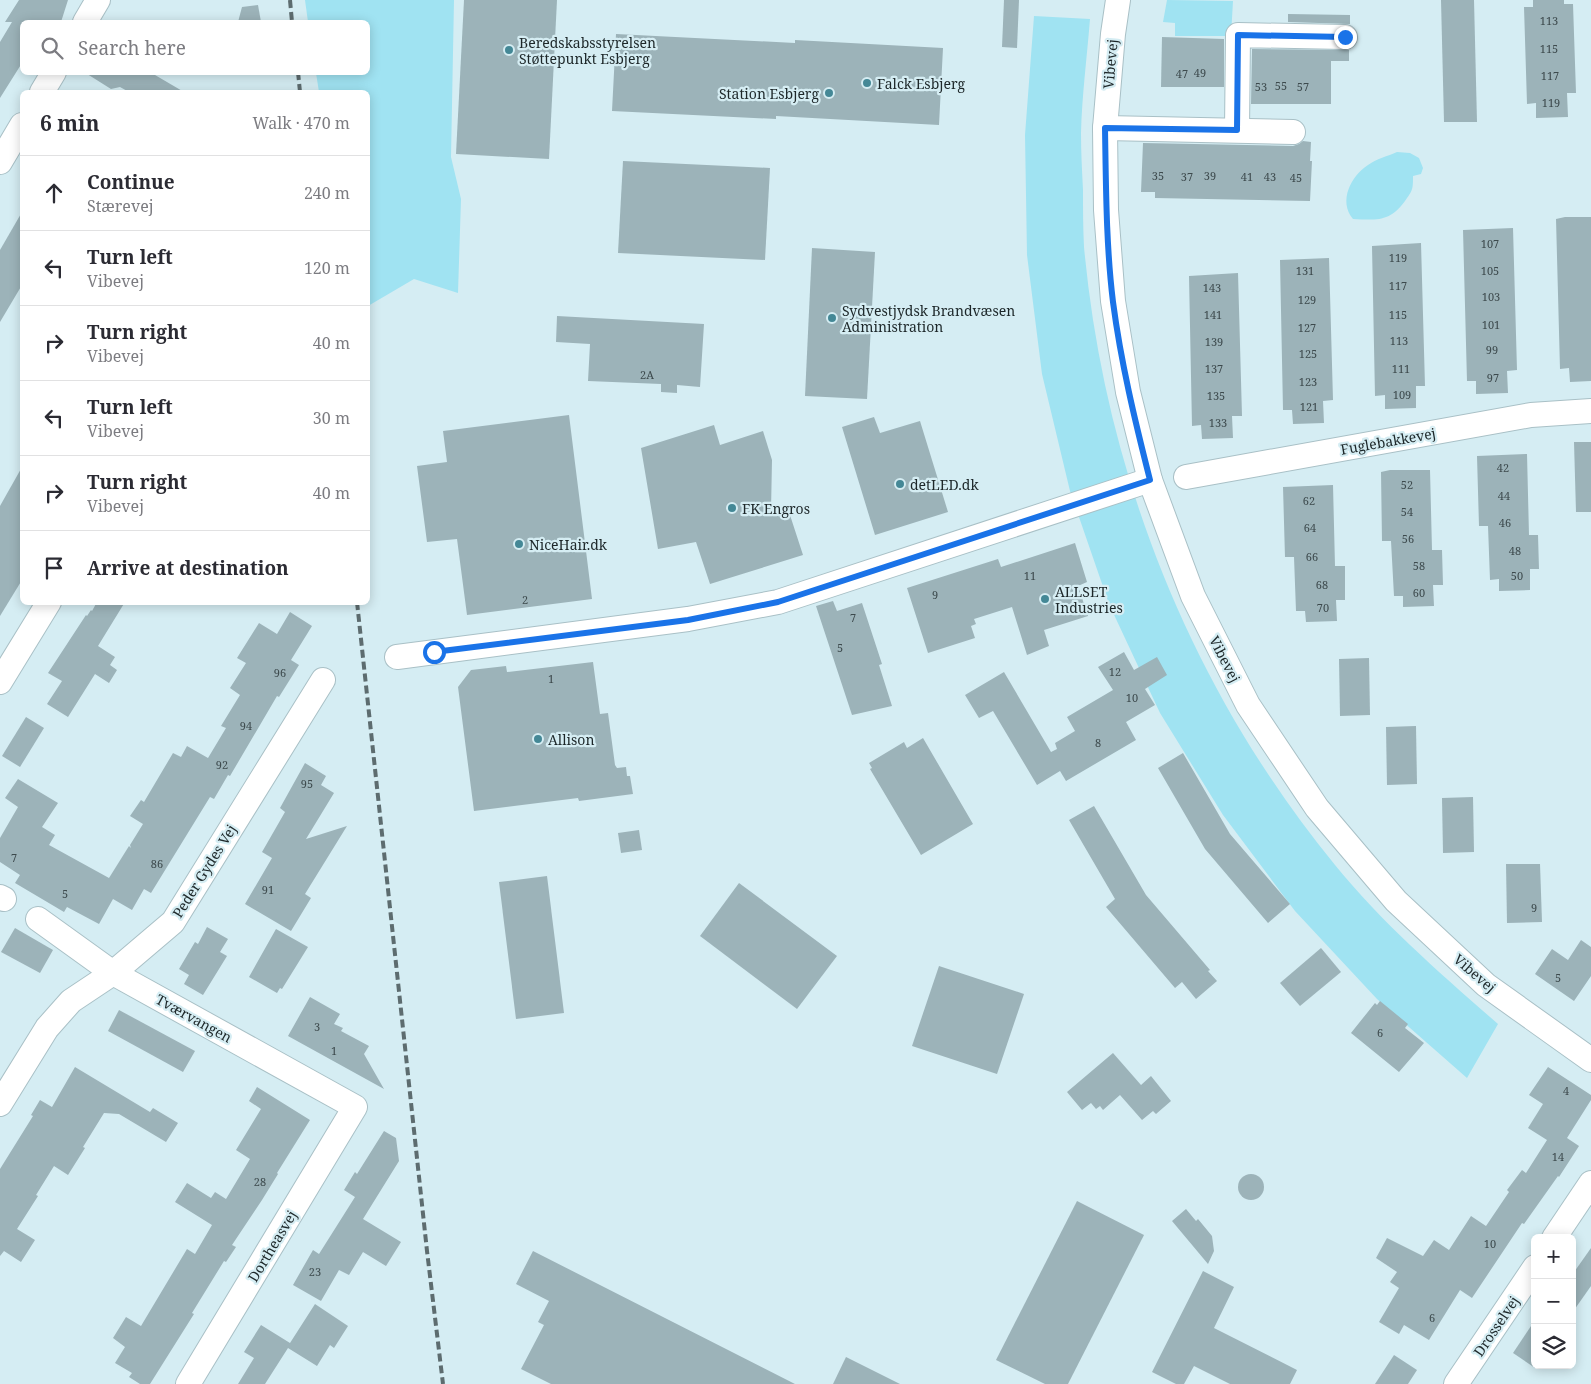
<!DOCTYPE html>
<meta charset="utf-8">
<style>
:root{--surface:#fff;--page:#f7f7f7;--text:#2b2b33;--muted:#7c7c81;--line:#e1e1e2}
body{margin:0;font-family:"Noto Serif",serif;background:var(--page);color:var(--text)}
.controls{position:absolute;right:15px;bottom:15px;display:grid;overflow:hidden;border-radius:8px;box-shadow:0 2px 12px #0003}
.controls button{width:45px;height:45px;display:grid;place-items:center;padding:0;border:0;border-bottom:1px solid var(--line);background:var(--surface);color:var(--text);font:25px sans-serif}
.stop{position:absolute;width:15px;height:15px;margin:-11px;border:4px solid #1a73e8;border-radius:50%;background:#fff}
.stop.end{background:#1a73e8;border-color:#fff;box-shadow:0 1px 5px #0008}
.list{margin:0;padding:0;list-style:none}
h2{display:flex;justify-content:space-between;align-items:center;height:65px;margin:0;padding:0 20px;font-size:21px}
h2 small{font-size:16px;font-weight:400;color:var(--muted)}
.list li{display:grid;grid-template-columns:32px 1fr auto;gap:15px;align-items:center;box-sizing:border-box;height:75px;padding:0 20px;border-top:1px solid var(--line)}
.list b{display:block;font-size:19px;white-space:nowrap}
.list p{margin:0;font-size:16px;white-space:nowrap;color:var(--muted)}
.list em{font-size:16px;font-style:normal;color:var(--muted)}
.icon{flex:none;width:28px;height:28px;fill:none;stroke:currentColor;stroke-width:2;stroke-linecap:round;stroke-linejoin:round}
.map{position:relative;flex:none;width:1591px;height:1384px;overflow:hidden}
.search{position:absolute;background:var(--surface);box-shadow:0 2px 12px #0003;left:20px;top:20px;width:350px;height:55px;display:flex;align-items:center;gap:12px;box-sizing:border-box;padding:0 18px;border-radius:8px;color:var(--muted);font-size:19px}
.panel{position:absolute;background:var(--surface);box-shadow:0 2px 12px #0003;left:20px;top:90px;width:350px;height:515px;border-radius:8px}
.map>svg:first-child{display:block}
.green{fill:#a0e3f2}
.building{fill:#9cb3b9}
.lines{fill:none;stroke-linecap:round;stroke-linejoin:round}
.minor-casing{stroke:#a9c0c6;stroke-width:26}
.minor{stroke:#fff;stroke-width:24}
.rail{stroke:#5d6c6f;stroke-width:4;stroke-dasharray:8 4;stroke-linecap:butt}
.route{stroke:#1a73e8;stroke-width:6}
.poi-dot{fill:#448896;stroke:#d5edf3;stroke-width:2}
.labels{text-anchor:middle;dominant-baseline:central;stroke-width:4.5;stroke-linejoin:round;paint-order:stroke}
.number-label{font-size:11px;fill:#3d4a4d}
.poi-label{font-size:14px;fill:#1d2729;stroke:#d5edf3;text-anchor:start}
.street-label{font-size:14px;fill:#1d2729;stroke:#d5edf3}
</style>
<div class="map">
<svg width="1591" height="1384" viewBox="0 0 1591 1384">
<rect width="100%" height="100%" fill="#d5edf3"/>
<g class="green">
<path d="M305 0H454L451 157 461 199 458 293 414 279 368 306V92H319L316 73 368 72V22H308Z"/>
<path d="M1167 0 1233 1 1231 36H1175V23L1163 22Z"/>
<path d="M1034 16 1090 19C1087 57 1082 95 1081 133 1081 152 1082 171 1083 190 1083 209 1083 228 1084 247 1105 474 1191 689 1335 865 1383 924 1441 974 1498 1024L1467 1078 1377 999 1295 911 1223 815 1160 713 1109 604 1070 491 1042 374 1027 255 1025 135Z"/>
<path d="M1397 152 1410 153 1419 158 1423 168 1421 174 1413 176C1413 189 1413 190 1405 201 1390 222 1377 220 1353 219 1338 201 1351 176 1368 165 1376 159 1388 156 1397 152Z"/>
</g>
<g class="building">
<path d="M19 0H68L61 22H22V63L0 98V42L12 22H5Z"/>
<path d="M464 0H557L549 159 456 154Z"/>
<path d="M1004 0H1019L1017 48 1002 47Z"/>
<path d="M1441 0H1474L1477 122H1444Z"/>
<path d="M1533 0H1564V4H1573L1576 93H1567L1568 117 1536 118V103L1527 104 1524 7H1533Z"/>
<path d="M258 5 261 22H238L242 7Z"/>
<path d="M1288 14 1350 15V24L1288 22Z"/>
<path d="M616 34 795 43V40L943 48 939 125 776 116V119L612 111Z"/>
<path d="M1162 37 1224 39V87H1161Z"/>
<path d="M1252 49 1349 50V61H1331V104H1251Z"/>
<path d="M84 72H154L155 75 184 92H129L120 87 111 89Z"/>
<path d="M1303 141 1311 142 1310 161H1312L1310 201 1155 198V192H1141L1143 143 1293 146 1299 144Z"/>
<path d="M623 161 770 168 765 260 618 253Z"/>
<path d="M22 212V285L0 322V250Z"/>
<path d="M1565 217H1591V381L1570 382 1569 368 1560 369 1556 219Z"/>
<path d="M1513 228 1517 370 1507 371 1508 393 1476 394V381H1467L1463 230Z"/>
<path d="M1421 243 1425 386H1416V408L1385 409V395L1375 396 1372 246Z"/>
<path d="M812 248 875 252 867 399 805 396Z"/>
<path d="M1329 258 1333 400 1323 401 1324 423 1293 424 1292 410H1283L1280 260Z"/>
<path d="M1238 273 1242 416H1232L1233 438 1202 439 1201 425 1192 426 1189 276Z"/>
<path d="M557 316 704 324 700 387 677 385V393L661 392V384L588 381 590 344 556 342Z"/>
<path d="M569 415 592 599 467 615 457 539 427 542 417 466 447 462 443 431Z"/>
<path d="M874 417 880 433 920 421 948 512 875 535 842 427Z"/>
<path d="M714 425 720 445 763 431 772 460 771 511 789 512 803 555 710 584 696 542 658 549 641 448Z"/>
<path d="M1574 442H1591V512H1576Z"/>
<path d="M1527 454 1529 535H1538L1539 569H1530V590L1499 591V579L1490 580 1488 526H1479L1477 456Z"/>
<path d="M22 467V580L0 616V506Z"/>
<path d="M1390 470H1430L1432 550H1442L1443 585H1433L1434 606 1403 607V596H1394L1391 541H1382L1381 472Z"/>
<path d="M1333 485 1335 566H1345V600H1336L1337 621 1306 622 1305 611H1296L1294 557H1285L1283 487Z"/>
<path d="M1075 543 1087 582 1078 586 1088 616 1044 630 1049 646 1027 655 1012 607 974 619 976 624 971 626 975 638 928 653 907 588 998 559 1001 567Z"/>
<path d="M833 601 837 611 862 603 882 664 879 665 892 706 852 715 816 606Z"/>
<path d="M97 602H125L98 646 115 657 110 665 117 670 109 683 95 674 68 717 47 704 62 681 48 673 86 615 87 616 91 610 92 611Z"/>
<path d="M290 612 312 626 291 660 299 665 279 697 277 696 230 776 228 775 214 799 210 797 151 893 144 889 132 910 113 899 99 924 67 907 64 912 15 883 20 875 0 862V838L18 807 5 798 18 779 58 803 42 827 55 835 49 845 109 878 129 846 131 848 130 845 143 824 130 816 141 800 144 802 173 753 181 757 187 746 208 758 226 728 221 726 240 695 230 688 246 663 237 658 259 623 277 634Z"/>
<path d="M1124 652 1134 670 1157 657 1167 675 1145 689 1155 705 1126 722 1136 740 1066 781 1060 771 1037 785 993 711 979 718 965 695 1004 672 1051 752 1057 749 1055 743 1075 731 1067 717 1113 690 1098 667Z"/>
<path d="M1369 658 1370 715 1340 716 1339 659Z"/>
<path d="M593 662 600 714 608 713 615 765 617 768 626 767 627 776H630L633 794 579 801 578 798 474 811 458 687 471 670 506 666 507 672Z"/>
<path d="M26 717 44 728 20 767 2 756Z"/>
<path d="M1416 726 1417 784 1387 785 1386 727Z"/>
<path d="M923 738 973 824 921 855 870 769 872 768 869 763 904 742 907 748Z"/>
<path d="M1183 753 1230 834 1290 904 1268 923 1205 849 1158 768Z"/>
<path d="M305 763 326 776 321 785 334 793 306 839 347 826 305 894 311 898 291 931 245 904 272 858 262 852 285 812 280 808Z"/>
<path d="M1473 797 1474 852 1443 853 1442 798Z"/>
<path d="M1094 806 1146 895 1210 970 1208 971 1217 981 1196 999 1182 982 1175 988 1106 907 1115 899 1069 820Z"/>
<path d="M639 830 642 850 621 853 618 833Z"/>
<path d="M1506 864H1540L1542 922 1507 923Z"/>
<path d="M547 876 564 1013 516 1019 499 882Z"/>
<path d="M739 883 837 956 797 1009 700 936Z"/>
<path d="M207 927 228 939 220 952 227 956 203 995 184 984 189 975 179 969 195 942 198 944Z"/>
<path d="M15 928 53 950 40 973 1 952Z"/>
<path d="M276 929 308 947 282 989 280 988 277 993 249 977Z"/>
<path d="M1581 940 1591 947V976L1574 1001 1535 974 1552 949 1568 960Z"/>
<path d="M1321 948 1341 972 1300 1006 1280 983Z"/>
<path d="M939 966 1024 994 997 1074 912 1046Z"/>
<path d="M310 997 340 1014 334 1024 343 1028 341 1031 369 1046 364 1054 384 1089 288 1036Z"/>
<path d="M1380 1001 1408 1024 1405 1028 1424 1043 1399 1072 1351 1033 1375 1003 1377 1005Z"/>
<path d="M119 1010 195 1051 183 1072 108 1031Z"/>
<path d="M1113 1053 1141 1085 1151 1076 1171 1101 1156 1114 1153 1111 1142 1120 1120 1095 1103 1110 1100 1106 1096 1109 1091 1103 1082 1110 1067 1092Z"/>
<path d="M75 1067 150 1112 153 1108 178 1123 166 1142 119 1114 104 1113 83 1147 85 1148 68 1175 54 1166 36 1195 38 1196 17 1229 35 1240 21 1262 4 1251 0 1256V1169L33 1116 31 1115 40 1100 52 1107Z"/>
<path d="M1548 1067 1591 1095V1100L1567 1138 1579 1146 1559 1177 1558 1176 1524 1224 1522 1223 1472 1298 1460 1290 1429 1340 1404 1325 1399 1334 1379 1322 1399 1288 1390 1282 1397 1272 1376 1258 1387 1238 1423 1256 1434 1240 1449 1250 1471 1216 1486 1226 1509 1192 1507 1190 1522 1170 1526 1173 1547 1140 1528 1128 1543 1104 1529 1095Z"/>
<path d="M257 1087 310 1120 277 1173 278 1174 262 1200 232 1245 236 1247 226 1262 224 1261 192 1313 194 1314 150 1384H140L129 1377 132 1373 115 1363 125 1347 113 1338 126 1317 141 1326 187 1249 195 1254 212 1225 175 1202 187 1183 211 1198 215 1192 226 1199 250 1159 236 1150 261 1109 249 1101Z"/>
<path d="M384 1131 396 1138 399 1161 363 1219 401 1242 386 1266 363 1252 349 1275 339 1270 321 1301 293 1285 313 1250 319 1254 355 1197 344 1190 355 1172 357 1174Z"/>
<circle cx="1251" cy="1187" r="13"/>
<path d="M1077 1201 1144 1235 1068 1384H1045L996 1360Z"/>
<path d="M1186 1209 1196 1221 1198 1219 1212 1236 1214 1251 1208 1264 1172 1221Z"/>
<path d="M1591 1248V1286L1572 1313V1275Z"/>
<path d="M533 1251 795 1384H551L521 1369 544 1325 538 1322 549 1301 516 1284Z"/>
<path d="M1203 1271 1234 1287 1214 1328 1297 1370 1290 1384H1230L1194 1366 1184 1384H1176L1152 1372Z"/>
<path d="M315 1304 348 1326 334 1348 330 1345 317 1366 288 1348 265 1384H238L254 1358 244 1352 261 1325 290 1343Z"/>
<path d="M1535 1320V1368L1513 1353Z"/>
<path d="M1394 1355 1417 1370 1408 1384H1375Z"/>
<path d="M846 1357 900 1384H833Z"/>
</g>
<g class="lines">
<defs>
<g id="minor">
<path d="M1118 0 1113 34 1105 128 1106 210 1113 301 1128 392 1150 480 1193 596 1248 705 1317 808 1396 901 1486 985 1591 1060"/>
<path d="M85 22 98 0"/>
<path d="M42 92 54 72"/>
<path d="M1105 128 1293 132"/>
<path d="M1237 130 1238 35 1345 37"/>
<path d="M0 162 22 125"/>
<path d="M1186 477 1531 415 1591 411"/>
<path d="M397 657 688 619 778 602 1150 480"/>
<path d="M0 682 49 602"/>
<path d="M0 897 4 899"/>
<path d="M38 919 113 973 355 1107 188 1384"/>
<path d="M0 1104 47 1028 71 1001 113 973 173 922 323 680"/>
<path d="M1554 1238 1591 1183"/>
<path d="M1456 1384 1535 1267"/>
</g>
</defs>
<use href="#minor" class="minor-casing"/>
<use href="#minor" class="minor"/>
<g class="rail">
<path d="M290 0 292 22"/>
<path d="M298 72 300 92"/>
<path d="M357 602 427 1251 443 1384"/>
</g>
</g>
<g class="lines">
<path class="route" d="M434 652 688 620 778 602 1150 480C1135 421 1121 363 1113 302 1106 245 1106 186 1105 128L1237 130 1238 35 1345 37"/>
</g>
<g class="poi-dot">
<circle cx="509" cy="50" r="5"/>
<circle cx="867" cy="83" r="5"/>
<circle cx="829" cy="93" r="5"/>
<circle cx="832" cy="318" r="5"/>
<circle cx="900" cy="484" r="5"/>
<circle cx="732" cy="508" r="5"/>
<circle cx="519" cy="544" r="5"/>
<circle cx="1045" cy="599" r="5"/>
<circle cx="538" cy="739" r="5"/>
</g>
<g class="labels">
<g class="number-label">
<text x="1549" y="20">113</text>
<text x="1549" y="48">115</text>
<text x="1200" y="72">49</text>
<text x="1182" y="73">47</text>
<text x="1550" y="75">117</text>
<text x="1281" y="85">55</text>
<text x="1261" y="86">53</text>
<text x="1303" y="86">57</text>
<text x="1551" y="102">119</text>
<text x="1158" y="175">35</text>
<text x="1210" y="175">39</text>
<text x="1187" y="176">37</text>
<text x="1247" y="176">41</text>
<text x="1270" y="176">43</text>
<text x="1296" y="177">45</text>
<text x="1490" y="243">107</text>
<text x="1398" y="257">119</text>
<text x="1305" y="270">131</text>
<text x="1490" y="270">105</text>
<text x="1398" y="285">117</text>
<text x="1212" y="287">143</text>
<text x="1491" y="296">103</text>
<text x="1307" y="299">129</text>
<text x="1213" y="314">141</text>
<text x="1398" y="314">115</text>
<text x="1491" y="324">101</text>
<text x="1307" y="327">127</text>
<text x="1399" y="340">113</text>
<text x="1214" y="341">139</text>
<text x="1492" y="349">99</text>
<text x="1308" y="353">125</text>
<text x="1214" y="368">137</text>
<text x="1401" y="368">111</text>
<text x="647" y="374">2A</text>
<text x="1493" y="377">97</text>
<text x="1308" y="381">123</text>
<text x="1402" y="394">109</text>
<text x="1216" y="395">135</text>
<text x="1309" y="406">121</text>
<text x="1218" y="422">133</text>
<text x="1503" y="467">42</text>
<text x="1407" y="484">52</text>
<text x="1504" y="495">44</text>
<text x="1309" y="500">62</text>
<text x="1407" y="511">54</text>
<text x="1505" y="522">46</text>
<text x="1310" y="527">64</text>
<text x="1408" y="538">56</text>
<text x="1515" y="550">48</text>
<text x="1312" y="556">66</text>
<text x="1419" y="565">58</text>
<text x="1030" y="575">11</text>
<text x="1517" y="575">50</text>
<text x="1322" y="584">68</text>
<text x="1419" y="592">60</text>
<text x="935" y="594">9</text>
<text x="525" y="599">2</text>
<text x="1323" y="607">70</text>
<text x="853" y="617">7</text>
<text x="840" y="647">5</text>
<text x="1115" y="671">12</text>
<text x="280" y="672">96</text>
<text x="551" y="678">1</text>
<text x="1132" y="697">10</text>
<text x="246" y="725">94</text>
<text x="1098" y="742">8</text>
<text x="222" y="764">92</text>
<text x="307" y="783">95</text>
<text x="14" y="857">7</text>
<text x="157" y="863">86</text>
<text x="268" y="889">91</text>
<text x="65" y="893">5</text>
<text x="1534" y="907">9</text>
<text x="1558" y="977">5</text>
<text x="317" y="1026">3</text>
<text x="1380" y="1032">6</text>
<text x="334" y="1050">1</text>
<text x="1566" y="1090">4</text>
<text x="1558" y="1156">14</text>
<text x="260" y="1181">28</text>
<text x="1490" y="1243">10</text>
<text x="315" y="1271">23</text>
<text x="1432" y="1317">6</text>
</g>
<g class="poi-label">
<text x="519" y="42">Beredskabsstyrelsen<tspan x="519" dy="16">Støttepunkt Esbjerg</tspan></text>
<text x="877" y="83">Falck Esbjerg</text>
<text x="819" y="93" text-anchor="end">Station Esbjerg</text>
<text x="842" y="310">Sydvestjydsk Brandvæsen<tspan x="842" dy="16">Administration</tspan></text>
<text x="910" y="484">detLED.dk</text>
<text x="742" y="508">FK Engros</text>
<text x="529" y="544">NiceHair.dk</text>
<text x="1055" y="591">ALLSET<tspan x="1055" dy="16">Industries</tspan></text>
<text x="548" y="739">Allison</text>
</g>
<g class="street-label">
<text transform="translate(1110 64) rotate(-85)">Vibevej</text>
<text transform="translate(1388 441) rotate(-10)">Fuglebakkevej</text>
<text transform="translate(1225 659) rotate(63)">Vibevej</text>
<text transform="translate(204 871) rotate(-58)">Peder Gydes Vej</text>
<text transform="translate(1475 973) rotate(41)">Vibevej</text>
<text transform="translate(194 1018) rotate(29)">Tværvangen</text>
<text transform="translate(272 1246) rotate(-59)">Dortheasvej</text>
<text transform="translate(1496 1326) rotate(-56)">Drosselvej</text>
</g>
</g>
</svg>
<div class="controls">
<button>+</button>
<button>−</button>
<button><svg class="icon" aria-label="layers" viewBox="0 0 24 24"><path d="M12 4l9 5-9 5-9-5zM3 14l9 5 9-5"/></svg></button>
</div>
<div class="stop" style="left:434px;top:652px"></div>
<div class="stop end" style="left:1345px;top:37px"></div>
<div class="search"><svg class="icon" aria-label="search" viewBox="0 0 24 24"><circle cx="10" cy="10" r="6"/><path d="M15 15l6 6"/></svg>Search here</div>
<section class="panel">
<h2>6 min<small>Walk · 470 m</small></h2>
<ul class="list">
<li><svg class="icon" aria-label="ahead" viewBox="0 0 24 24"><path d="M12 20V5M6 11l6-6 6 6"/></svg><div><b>Continue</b><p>Stærevej</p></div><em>240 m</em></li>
<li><svg class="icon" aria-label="left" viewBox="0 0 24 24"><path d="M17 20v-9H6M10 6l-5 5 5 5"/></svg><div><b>Turn left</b><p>Vibevej</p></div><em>120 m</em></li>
<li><svg class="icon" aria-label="right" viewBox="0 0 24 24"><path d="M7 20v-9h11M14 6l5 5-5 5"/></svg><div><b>Turn right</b><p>Vibevej</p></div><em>40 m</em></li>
<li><svg class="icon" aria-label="left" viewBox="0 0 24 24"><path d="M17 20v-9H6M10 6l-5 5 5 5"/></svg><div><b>Turn left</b><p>Vibevej</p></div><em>30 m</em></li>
<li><svg class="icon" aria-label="right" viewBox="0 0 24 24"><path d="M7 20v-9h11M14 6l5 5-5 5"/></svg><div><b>Turn right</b><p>Vibevej</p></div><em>40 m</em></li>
<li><svg class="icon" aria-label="arrive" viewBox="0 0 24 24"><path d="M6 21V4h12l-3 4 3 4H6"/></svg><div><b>Arrive at destination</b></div></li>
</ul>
</section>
</div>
